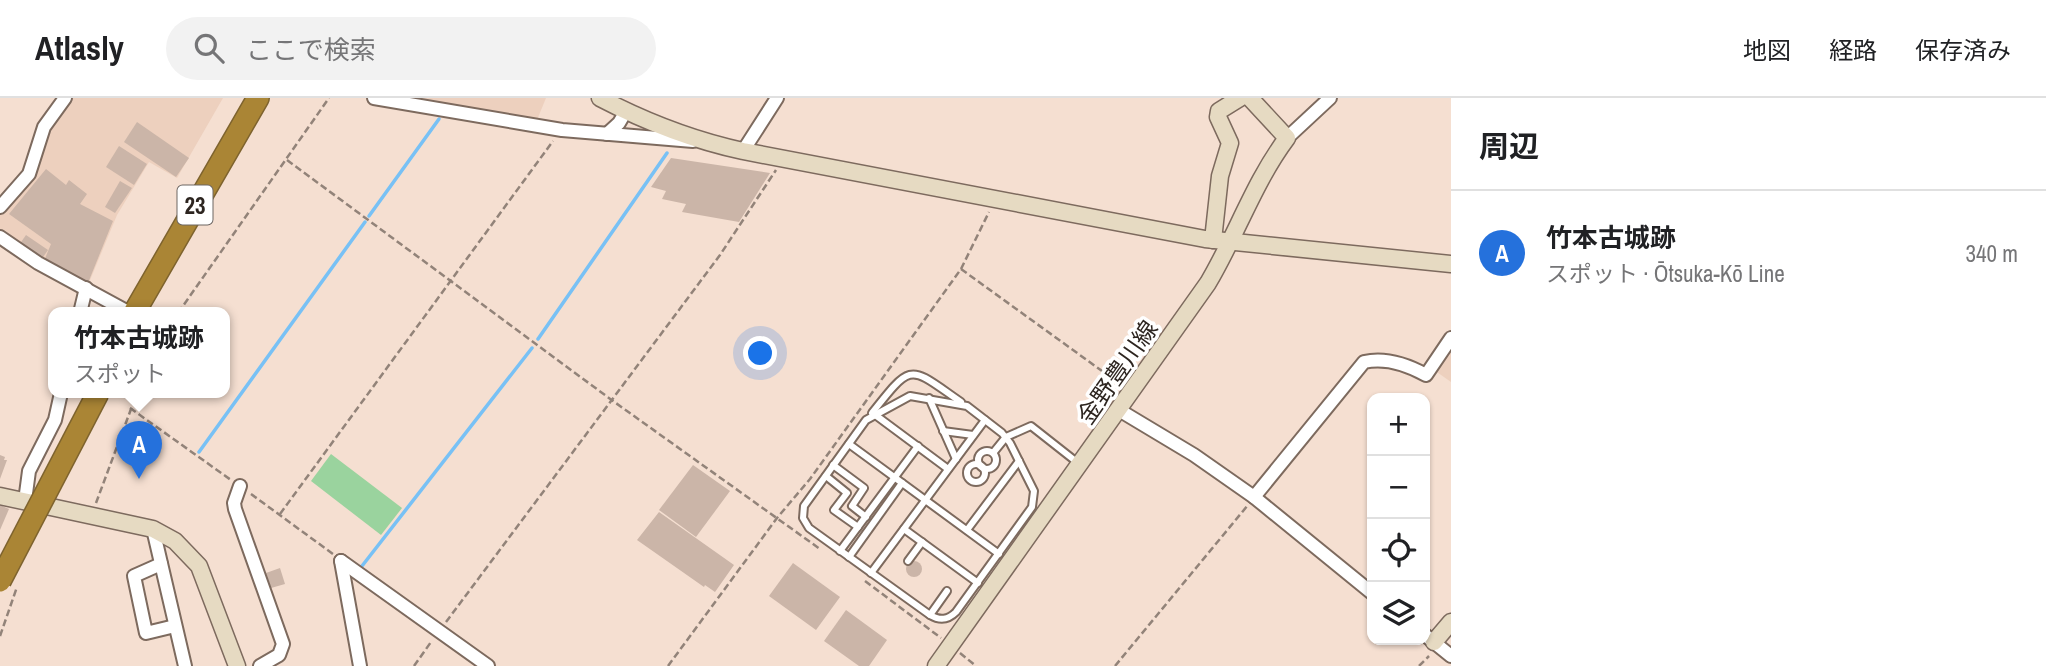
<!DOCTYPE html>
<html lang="ja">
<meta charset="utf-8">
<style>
:root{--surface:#fff;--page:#f2f2f2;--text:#202124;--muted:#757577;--line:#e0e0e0;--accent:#2571dc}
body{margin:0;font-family:"Archivo Narrow","Noto Sans JP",sans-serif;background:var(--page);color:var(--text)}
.controls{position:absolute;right:21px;bottom:21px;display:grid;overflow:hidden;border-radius:14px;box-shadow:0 2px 5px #0004}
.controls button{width:63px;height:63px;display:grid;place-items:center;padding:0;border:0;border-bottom:2px solid var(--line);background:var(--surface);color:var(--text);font:35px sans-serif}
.you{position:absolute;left:761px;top:256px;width:24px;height:24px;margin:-18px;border:5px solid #fff;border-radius:50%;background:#1a73e8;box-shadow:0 0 0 10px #1a73e833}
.badge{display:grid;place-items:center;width:46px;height:46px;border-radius:50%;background:var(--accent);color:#fff;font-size:23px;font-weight:700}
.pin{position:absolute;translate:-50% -58px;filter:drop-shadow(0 2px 4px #0008)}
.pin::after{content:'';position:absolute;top:37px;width:24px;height:21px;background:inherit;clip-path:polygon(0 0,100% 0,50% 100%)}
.popup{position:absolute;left:48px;top:209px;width:182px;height:91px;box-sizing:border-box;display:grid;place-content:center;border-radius:14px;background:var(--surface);filter:drop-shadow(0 2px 5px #0005);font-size:23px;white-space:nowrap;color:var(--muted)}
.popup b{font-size:26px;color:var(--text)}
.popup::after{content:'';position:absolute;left:50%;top:100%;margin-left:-14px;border:14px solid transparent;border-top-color:var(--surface)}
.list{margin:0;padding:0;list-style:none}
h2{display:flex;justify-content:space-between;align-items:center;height:91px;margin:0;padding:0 28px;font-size:30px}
h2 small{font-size:23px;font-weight:400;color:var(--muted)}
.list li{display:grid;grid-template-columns:46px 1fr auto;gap:21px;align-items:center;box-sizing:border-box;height:126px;padding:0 28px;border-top:2px solid var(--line)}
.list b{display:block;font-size:26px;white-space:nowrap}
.list p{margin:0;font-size:23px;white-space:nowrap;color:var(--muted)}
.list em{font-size:23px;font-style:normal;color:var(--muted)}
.icon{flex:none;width:38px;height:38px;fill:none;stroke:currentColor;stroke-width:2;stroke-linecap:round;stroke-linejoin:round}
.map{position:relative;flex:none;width:1451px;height:568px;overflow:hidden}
header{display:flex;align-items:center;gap:42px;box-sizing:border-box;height:98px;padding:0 35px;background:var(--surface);border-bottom:2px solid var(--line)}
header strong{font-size:33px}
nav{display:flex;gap:38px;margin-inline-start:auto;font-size:24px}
.search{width:490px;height:63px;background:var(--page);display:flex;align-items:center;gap:18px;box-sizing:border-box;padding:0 24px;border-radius:38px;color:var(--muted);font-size:26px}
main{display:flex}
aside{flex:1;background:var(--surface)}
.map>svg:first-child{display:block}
.built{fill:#edd0be}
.green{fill:#9ad39e}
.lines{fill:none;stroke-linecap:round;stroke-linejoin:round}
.stream{stroke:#78c1f5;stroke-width:3.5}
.building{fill:#cbb5a8}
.lane-casing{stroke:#7d6a5e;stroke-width:10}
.street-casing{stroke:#7d6a5e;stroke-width:16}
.secondary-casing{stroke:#7d6a5e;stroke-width:19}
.highway-casing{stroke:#7e632e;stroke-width:24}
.path{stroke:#928379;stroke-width:2.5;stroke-dasharray:7 3.5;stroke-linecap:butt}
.lane{stroke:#fff;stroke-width:6}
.street{stroke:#fff;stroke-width:12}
.secondary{stroke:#e6dac2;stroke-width:16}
.highway{stroke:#aa8535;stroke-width:21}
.highway-bridge-casing{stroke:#7e632e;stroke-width:24;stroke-linecap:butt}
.highway-bridge{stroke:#aa8535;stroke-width:21}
.labels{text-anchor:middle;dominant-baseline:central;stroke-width:7;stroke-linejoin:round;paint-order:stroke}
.shield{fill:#fff;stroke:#6c6663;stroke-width:2}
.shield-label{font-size:23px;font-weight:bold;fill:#2d2520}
.street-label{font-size:24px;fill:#2d2520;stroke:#fff}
</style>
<header>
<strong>Atlasly</strong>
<div class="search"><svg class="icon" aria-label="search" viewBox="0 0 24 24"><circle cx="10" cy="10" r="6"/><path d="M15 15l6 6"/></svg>ここで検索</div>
<nav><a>地図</a><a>経路</a><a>保存済み</a></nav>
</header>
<main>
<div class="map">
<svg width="1451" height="568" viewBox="0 0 1451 568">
<rect width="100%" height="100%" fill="#f5dfd1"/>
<g class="built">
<path d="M72 0H223L177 80 149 64 117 117 88 187 39 164 0 135V117L32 79 40 63 48 33Z"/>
<path d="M415 0H546L537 22Z"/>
<path d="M1451 248V284L1434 272Z"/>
</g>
<path class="green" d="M331 356 402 410 381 437 311 383Z"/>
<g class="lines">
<g class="stream">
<path d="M369 118 439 21"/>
<path d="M538 241 667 55"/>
<path d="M199 354 365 124"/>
<path d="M362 468 532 250"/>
</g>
</g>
<g class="building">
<path d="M137 24 189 60 176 79 124 44Z"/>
<path d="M119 48 147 66 134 87 106 69Z"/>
<path d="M671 60 770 75 739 124 682 114 686 106 662 101 666 93 651 89Z"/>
<path d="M46 71 66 87 69 82 87 96 80 106 113 123 88 185 44 163 51 146 9 116Z"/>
<path d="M120 83 132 90 115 115 105 109Z"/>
<path d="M26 137 48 152 41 162 19 147Z"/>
<path d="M0 357 5 359 4 362H7L0 381Z"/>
<path d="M693 367 730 393 696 439 659 412Z"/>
<path d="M0 407 9 411 0 432Z"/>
<path d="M659 414 734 467 715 494 705 487 704 489 637 442Z"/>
<circle cx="914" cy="471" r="8"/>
<path d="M793 465 840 499 816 532 769 498Z"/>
<path d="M280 470 285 486 271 490 266 475Z"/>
<path d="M846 512 887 542 869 568H859L824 543Z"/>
</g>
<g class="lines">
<defs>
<g id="lane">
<path d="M910 298 967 308 1002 335 1010 345 1034 393 1032 409 956 514C948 522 940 523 930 517L809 430 803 420 804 408 866 322Z"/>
<path d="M929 300 956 361"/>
<path d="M872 315C913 263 909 268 961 304"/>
<path d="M874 316 948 371"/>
<path d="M943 333 973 337"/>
<path d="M849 346 999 456"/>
<circle cx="987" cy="362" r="9"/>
<path d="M993 355 1006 339 1031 328 1078 365"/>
<circle cx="976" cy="375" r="9"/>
<path d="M833 367 864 390 852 408 866 419"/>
<path d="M826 378 847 395 834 412 858 429"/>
<path d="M904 431 978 485"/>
<path d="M967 432 1019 363"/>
<path d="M840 453 918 348"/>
<path d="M849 459 902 385"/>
<path d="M908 463 922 444"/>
<path d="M871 475 985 322"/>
<path d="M930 517 947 493"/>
</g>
<g id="street">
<path d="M374 0 562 32 693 43"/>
<path d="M607 36 619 25 626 13"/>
<path d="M1287 40 1330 0"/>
<path d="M743 53 777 0"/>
<path d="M0 109 29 76 44 29 65 0"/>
<path d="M0 139 38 165 130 215"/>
<path d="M80 215 86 190"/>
<path d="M1119 312 1194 357 1254 399 1372 495"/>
<path d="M240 388 234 405 235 411 283 546 279 557 260 568"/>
<path d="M1254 399 1364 264C1386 259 1408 267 1426 277L1451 240"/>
<path d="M25 403 29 373 55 322 61 295"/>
<path d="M153 431 185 568"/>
<path d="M341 463 488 568"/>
<path d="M341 463 360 568"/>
<path d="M161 466 134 478 146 535 175 528"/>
<path d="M1425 537 1451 558"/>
</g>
<g id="secondary">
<path d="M600 0C646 24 692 42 743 53L1205 141 1451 166"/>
<path d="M1213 142 1220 78 1230 45 1218 19 1219 13 1240 0"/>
<path d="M0 398 153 431 175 443 199 468 237 568"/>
<path d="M1434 544 1451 524"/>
<path d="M936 568 1208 185C1236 138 1254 84 1287 40L1250 0"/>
</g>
<path id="highway" d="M134 215 258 0"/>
</defs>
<use href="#lane" class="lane-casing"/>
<use href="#street" class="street-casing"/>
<use href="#secondary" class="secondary-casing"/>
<use href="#highway" class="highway-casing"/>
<g class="path">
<path d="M287 62 613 303 820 451"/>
<path d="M961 171 1120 286"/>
<path d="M178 215 329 0"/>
<path d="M130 310 231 382"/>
<path d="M251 396 333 456"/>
<path d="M96 405 137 295"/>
<path d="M280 416 553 43"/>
<path d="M865 483 941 540"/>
<path d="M446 524 720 157 776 72"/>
<path d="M0 538 17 489"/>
<path d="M960 555 976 568"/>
<path d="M414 568 431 544"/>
<path d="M668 568 777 420 810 381 961 171 989 114"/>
<path d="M1115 568 1248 407"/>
<path d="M1419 568 1429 558"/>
</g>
<use href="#lane" class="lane"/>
<use href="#street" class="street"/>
<use href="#secondary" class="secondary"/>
<use href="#highway" class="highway"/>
<defs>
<path id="highway-bridge" d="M0 483 98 295"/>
</defs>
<use href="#highway-bridge" class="highway-bridge-casing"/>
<use href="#highway-bridge" class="highway-bridge"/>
</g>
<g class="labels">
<rect class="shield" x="177.5" y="87.5" width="35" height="39" rx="5"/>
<g class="shield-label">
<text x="195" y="107">23</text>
</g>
<g class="street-label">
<text transform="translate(1117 274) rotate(-55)">金野豊川線</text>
</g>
</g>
</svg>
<div class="controls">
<button>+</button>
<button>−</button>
<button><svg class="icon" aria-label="locate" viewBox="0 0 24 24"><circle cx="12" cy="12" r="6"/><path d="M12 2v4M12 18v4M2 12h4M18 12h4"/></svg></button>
<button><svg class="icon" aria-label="layers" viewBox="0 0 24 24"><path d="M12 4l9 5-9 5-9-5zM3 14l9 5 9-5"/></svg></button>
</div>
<div class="you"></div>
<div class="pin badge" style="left:139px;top:381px">A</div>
<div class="popup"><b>竹本古城跡</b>スポット</div>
</div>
<aside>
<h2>周辺<small></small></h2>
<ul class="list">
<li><span class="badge">A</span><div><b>竹本古城跡</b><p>スポット · Ōtsuka-Kō Line</p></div><em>340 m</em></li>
</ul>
</aside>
</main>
